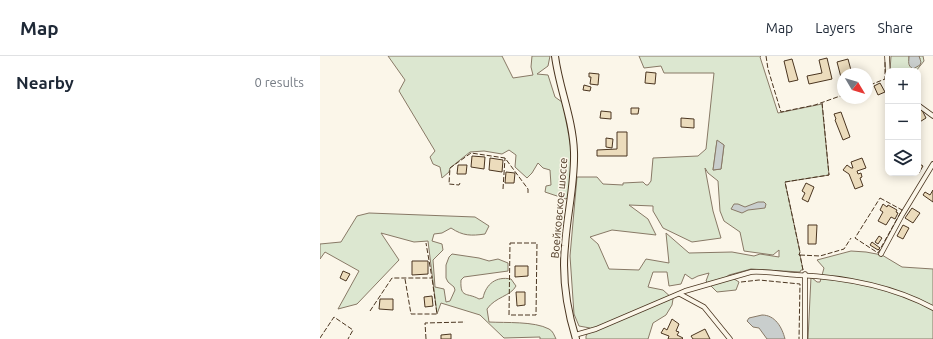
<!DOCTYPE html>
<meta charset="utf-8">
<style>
:root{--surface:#fff;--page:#f2f2f3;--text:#1f2937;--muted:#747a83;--line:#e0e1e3}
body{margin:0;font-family:Ubuntu,sans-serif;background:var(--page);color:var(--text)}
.controls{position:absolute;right:12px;top:12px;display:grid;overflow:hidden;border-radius:8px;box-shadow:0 2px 10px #0003}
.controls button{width:36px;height:36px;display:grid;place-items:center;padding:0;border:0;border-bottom:1px solid var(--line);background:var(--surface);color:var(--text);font:20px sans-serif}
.compass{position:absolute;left:517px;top:12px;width:36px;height:36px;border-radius:50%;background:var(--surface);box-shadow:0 2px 10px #0003;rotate:128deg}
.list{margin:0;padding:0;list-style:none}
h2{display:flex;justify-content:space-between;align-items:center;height:52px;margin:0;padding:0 16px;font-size:17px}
h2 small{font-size:13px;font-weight:400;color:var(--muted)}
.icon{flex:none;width:22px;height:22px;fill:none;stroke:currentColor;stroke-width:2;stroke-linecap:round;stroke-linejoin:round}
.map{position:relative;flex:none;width:613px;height:283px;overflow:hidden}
header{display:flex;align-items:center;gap:24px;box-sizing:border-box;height:56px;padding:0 20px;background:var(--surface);border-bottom:1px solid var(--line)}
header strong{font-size:19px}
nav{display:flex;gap:22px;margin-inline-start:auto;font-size:14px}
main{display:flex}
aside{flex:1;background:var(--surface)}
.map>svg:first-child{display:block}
.green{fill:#dce7d0;stroke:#887966;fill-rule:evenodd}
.water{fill:#c9cecd;stroke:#887966}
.building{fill:#ecdcbc;stroke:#4a3520}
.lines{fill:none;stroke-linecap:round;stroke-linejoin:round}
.street-casing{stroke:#4a3520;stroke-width:5.5}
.secondary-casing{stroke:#4a3520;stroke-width:8}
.street{stroke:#fbf6e9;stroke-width:4}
.secondary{stroke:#fbf6e9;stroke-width:6}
.fence{stroke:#4a3520;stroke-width:1;stroke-dasharray:5 2;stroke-linecap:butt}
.labels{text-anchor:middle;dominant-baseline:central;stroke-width:3;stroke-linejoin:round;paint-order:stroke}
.street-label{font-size:11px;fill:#4a3520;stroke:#fbf6e9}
</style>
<header>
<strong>Map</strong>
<nav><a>Map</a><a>Layers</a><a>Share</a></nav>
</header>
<main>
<aside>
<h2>Nearby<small>0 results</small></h2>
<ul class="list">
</ul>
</aside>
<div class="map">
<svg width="613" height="283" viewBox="0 0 613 283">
<rect width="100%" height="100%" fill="#fbf6e9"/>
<g class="green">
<path d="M68 0H182L193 22 213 19 211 11 212 0H230L228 10 217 18 228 19 235 41 242 46 249 72 252 107 249 140 246 143 225 136 226 130 231 129 230 114 223 112 218 107 212 117 207 122 195 111 196 99 189 94 182 98 164 95 150 96 130 112 129 116 122 122 120 111 113 108 110 101 115 95 79 35 85 24Z"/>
<path d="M319 0H441L440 1 458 57 502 48 509 119 465 126 480 196 479 199H480L483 214H481L480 216 431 213 409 219 406 221H411L419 226 416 234 397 236 386 225 389 217 378 220 372 223 365 218 361 228 349 230 347 216H333L328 231 343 234 353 243 352 249 346 259 333 267 328 283H266V280L270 272 259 270 254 258 250 200 257 121H277L283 128 303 129V127L323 126 326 129H328L331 125 333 102 378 100 386 93 394 17H344L341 10 324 12ZM397 85 404 89 401 113 393 114ZM385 112 388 117 398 125 400 155 404 165 420 176 424 195 453 199 459 194V201L440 198 434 200 412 196 369 197 346 177 349 207 326 203 319 214 289 213 278 188 270 181 292 174 336 179 328 163 309 149 333 150V155L343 172 372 186 401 182 393 155Z"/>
<path d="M571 0H589V5L600 3 599 0H603L604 5 596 15H570Z"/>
<path d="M49 157 155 161 169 170 165 178C151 180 143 180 131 172L122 177 114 178 112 185 122 188 123 194 113 204 115 231 124 233 126 246 130 245 135 234 134 231 128 226 126 222V209L129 201 132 198 159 202 169 205 178 203 188 207V215L144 221 141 224C140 243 147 236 159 243L163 242C166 228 176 220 191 223L196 230C191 240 175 241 167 253L169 266C186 267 214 265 229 273 233 275 234 279 236 283H220V281L184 282 160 259 121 247 117 258 108 185 94 186 61 177 79 204 37 248 18 253 39 215 5 196 0 203V188L21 186 37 160Z"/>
<path d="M531 195 546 196 562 199 582 211 613 213V283H488L491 221 497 226H500L504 212 497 204Z"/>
</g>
<g class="water">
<path d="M589 0H599L601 6 600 9 593 13C587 9 589 6 589 0Z"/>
<path d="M397 84 404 89 401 113 393 114Z"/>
<path d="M438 146H444L446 148 445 152 428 154 422 157 411 153 414 148H418L425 151Z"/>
<path d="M442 259C455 259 462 271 465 283H447L439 272 433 271 427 265 429 262Z"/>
</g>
<g class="building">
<path d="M507 2 512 23 489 28 487 20 502 17 499 4Z"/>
<path d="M472 3 478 24 469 26 464 5Z"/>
<path d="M528 3 532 18H523V29L517 6Z"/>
<path d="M326 16 336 17 335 28 325 27Z"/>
<path d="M269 17 279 18 278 29 270 28 271 21H269Z"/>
<path d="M550 27 552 32 547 34V28Z"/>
<path d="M560 27 565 36 558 39 554 30Z"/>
<path d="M264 29 271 31 270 35 263 34Z"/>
<path d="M311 52H319L318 58H311Z"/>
<path d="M602 54 606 62 598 67V56Z"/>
<path d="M281 55 291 56V63L280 62Z"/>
<path d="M521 56 530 81 523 84 515 64 516 63 514 58Z"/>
<path d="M361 62 374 63V72L361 71Z"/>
<path d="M297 76H307V100H277V94L297 93Z"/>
<path d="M286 82 293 83 292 92 286 91Z"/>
<path d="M152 100 165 101 164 113 151 111Z"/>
<path d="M170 102 183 104 182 116 169 114Z"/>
<path d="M542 102 546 112 537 115 538 118 541 117 542 121 540 122 543 130 535 133 529 118 523 114 527 109 531 112H533L531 106Z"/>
<path d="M598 107 603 110 599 117 598 116Z"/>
<path d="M138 109H147L146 118H137Z"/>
<path d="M186 116 195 117 194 127H185Z"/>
<path d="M486 127 494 131 488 146 482 143 485 137 482 135Z"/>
<path d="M613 134V146L603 139 605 136 610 139Z"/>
<path d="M563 148 567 151 568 149 577 154 576 156 578 157 575 163 571 161 566 169 558 165 563 156 560 154Z"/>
<path d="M592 152 600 157 593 167 585 162Z"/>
<path d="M488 169H497L496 188H488Z"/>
<path d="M583 169 589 172 583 183 577 180Z"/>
<path d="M559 180 562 182 558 188 555 186Z"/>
<path d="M552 186 560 192 558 194 550 189Z"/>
<path d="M92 205H108V218L92 219Z"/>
<path d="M195 210H208V220L195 221Z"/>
<path d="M23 215 30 218 26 225 20 222Z"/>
<path d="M196 236H205V249L197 250Z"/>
<path d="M112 240 113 250 105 251 104 241Z"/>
<path d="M60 243H73V254L59 253Z"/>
<path d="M352 263 359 268 356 275 359 276 357 279 363 282 362 283H348L349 280 341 277 344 272 347 274Z"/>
<path d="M385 273 390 283H373L371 280Z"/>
<path d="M131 278V283H121V279Z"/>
</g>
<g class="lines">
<defs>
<g id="street">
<path d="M567 0 568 19"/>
<path d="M598 49 613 60"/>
<path d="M561 198 582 159 613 108"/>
<path d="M360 238 384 251 410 283"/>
<path d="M255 279 276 273 365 235 431 216C446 215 461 218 477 219 523 221 572 230 613 252"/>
<path d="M485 283V218"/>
</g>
<path id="secondary" d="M235 0C239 32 253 63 254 96 255 127 247 158 245 190 242 220 247 254 256 283"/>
</defs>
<use href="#street" class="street-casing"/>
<use href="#secondary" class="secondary-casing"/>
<use href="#street" class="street"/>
<use href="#secondary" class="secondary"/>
<g class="fence">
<path d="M446 0 448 13 461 56 495 49 523 39"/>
<path d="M550 29 565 23V6"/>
<path d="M140 127 139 129 129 128 130 112 151 97 185 102 208 133V137"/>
<path d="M183 133 185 102"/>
<path d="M560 142 582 154 558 197 535 182Z"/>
<path d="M190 187H217L216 259H189Z"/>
<path d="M480 199 500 200 524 193 531 182"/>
<path d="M483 214 480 199H479L480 196 465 126 509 119 502 46"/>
<path d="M85 223 91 258H117L112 222"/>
<path d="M421 226 439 224 480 228 479 283"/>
<path d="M50 255 72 222H112L106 187"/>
<path d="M0 282 14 261 33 274 28 283"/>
<path d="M106 283 105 267 145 266"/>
</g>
</g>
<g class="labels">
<g class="street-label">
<text transform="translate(239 152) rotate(-85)">Воейковское шоссе</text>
</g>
</g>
</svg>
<div class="controls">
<button>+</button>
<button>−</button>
<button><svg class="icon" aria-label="layers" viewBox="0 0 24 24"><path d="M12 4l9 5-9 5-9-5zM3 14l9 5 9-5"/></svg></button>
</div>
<svg class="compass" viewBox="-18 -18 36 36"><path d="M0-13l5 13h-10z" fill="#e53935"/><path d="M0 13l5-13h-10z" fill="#747a83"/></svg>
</div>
</main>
